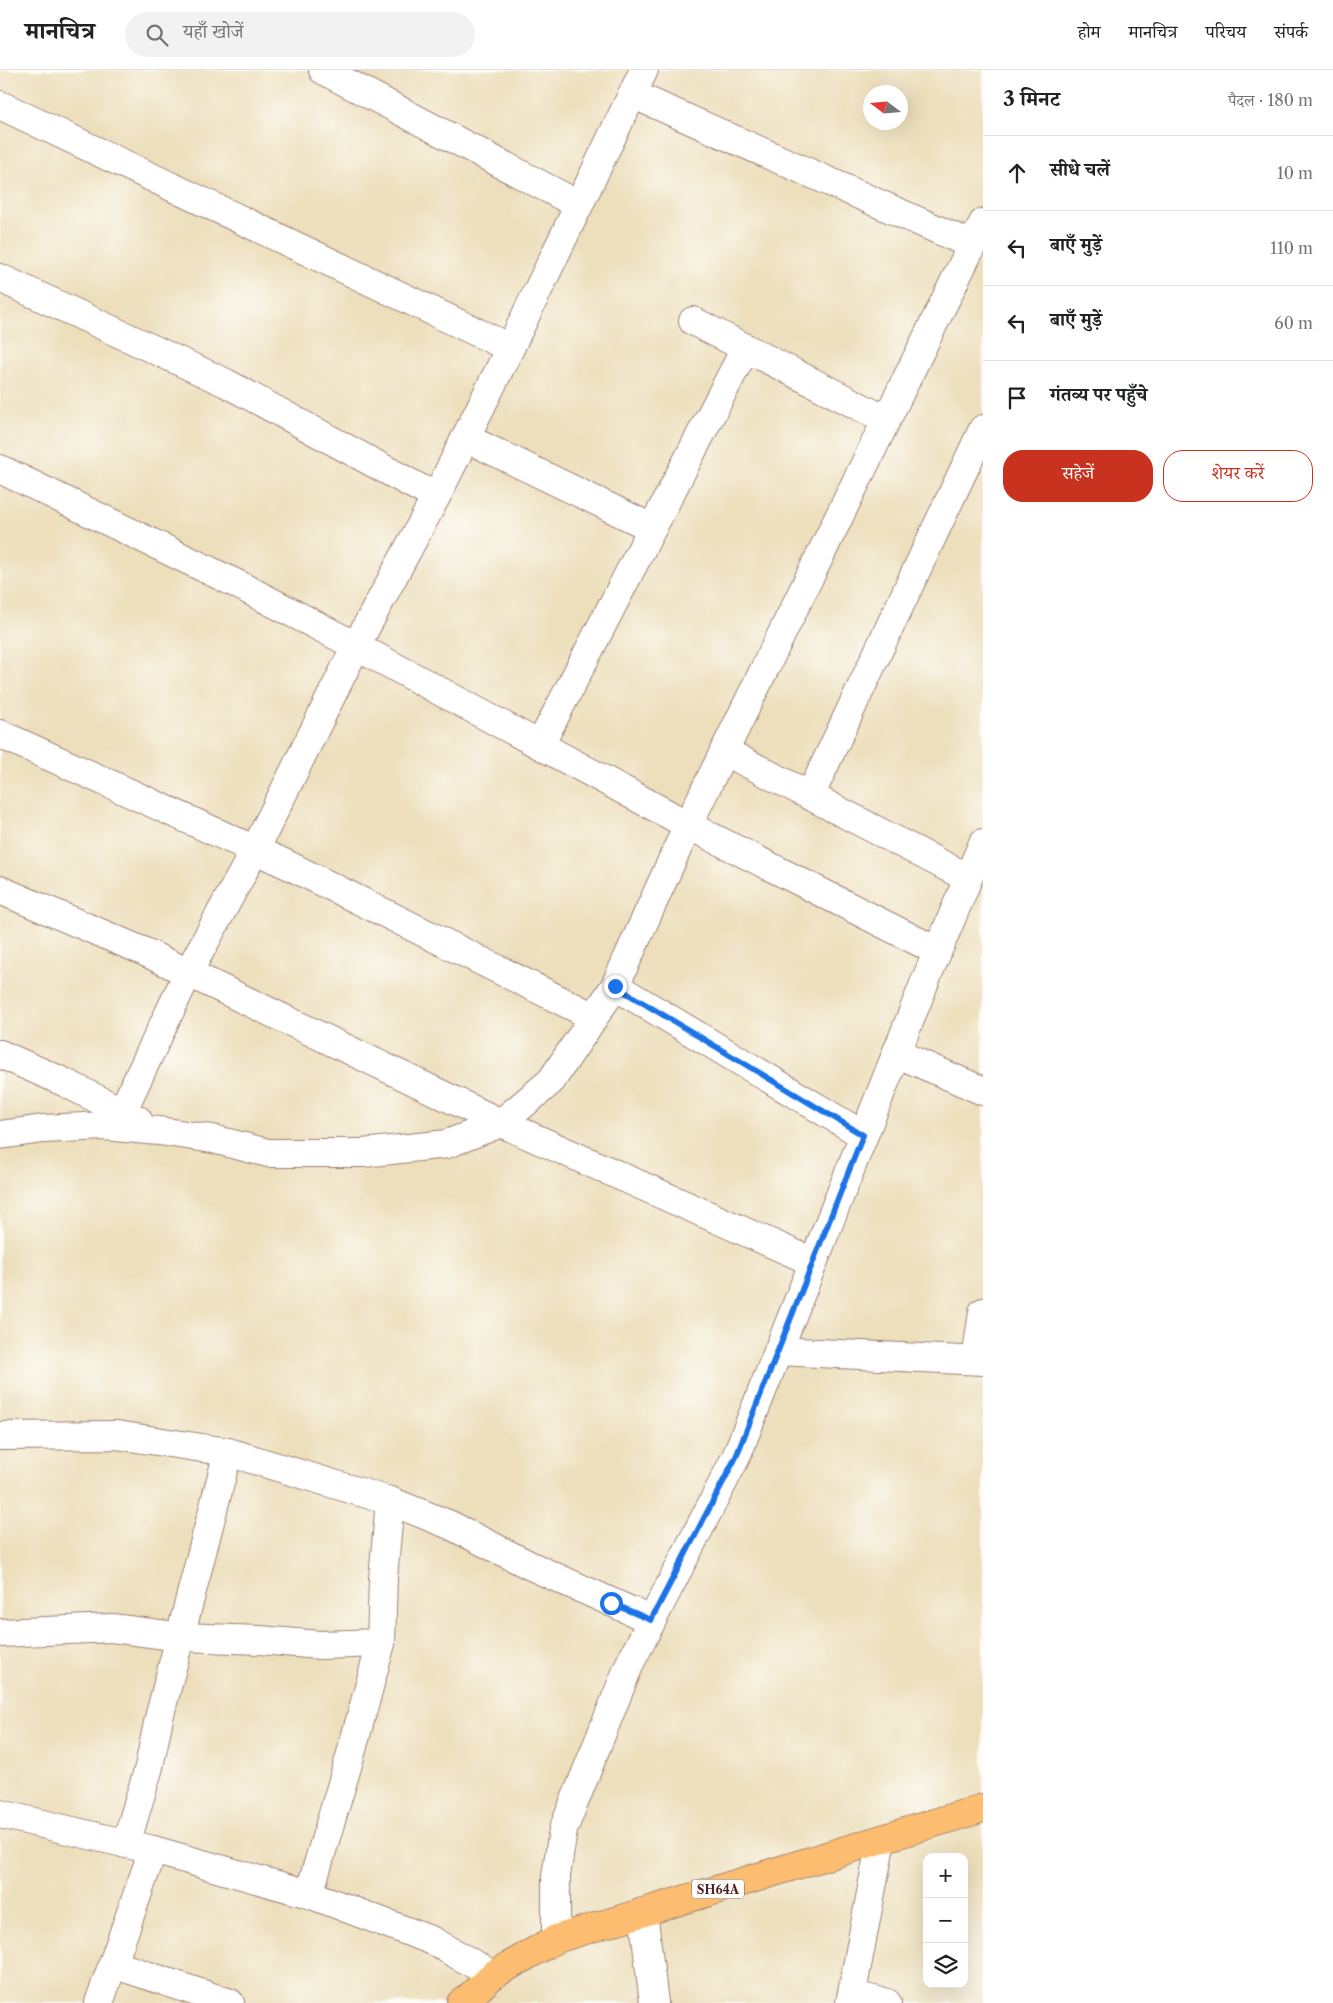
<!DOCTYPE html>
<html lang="hi">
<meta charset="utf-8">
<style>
:root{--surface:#fff;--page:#f2f2f2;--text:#202124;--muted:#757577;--line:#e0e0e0;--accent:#c8321e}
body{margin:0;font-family:"Libre Caslon Text","Noto Serif Devanagari",serif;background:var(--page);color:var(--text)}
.controls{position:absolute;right:15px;bottom:15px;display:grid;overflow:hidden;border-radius:10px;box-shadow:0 5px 20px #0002}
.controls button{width:45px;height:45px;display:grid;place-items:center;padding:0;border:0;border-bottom:1px solid var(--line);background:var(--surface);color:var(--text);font:25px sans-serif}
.compass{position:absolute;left:863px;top:15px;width:45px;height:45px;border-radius:50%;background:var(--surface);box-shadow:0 5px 20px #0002;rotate:286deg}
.stop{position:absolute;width:15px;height:15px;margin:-11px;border:4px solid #1a73e8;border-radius:50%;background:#fff}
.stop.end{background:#1a73e8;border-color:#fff;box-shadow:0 1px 5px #0008}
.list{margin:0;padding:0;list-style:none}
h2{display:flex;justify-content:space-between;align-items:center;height:65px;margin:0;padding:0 20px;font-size:21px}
h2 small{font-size:16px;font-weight:400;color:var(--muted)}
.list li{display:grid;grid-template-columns:32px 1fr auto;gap:15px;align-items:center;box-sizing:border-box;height:75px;padding:0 20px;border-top:1px solid var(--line)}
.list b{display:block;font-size:19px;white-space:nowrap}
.list em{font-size:16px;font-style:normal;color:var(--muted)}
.actions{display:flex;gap:10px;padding:15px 20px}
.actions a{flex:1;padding:11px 0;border:1px solid var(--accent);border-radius:20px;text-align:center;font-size:18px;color:var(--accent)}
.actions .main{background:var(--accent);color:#fff}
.icon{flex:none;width:28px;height:28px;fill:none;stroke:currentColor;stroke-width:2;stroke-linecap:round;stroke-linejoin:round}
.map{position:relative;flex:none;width:983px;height:1933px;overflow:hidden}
header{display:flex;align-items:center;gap:30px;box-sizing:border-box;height:70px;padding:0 25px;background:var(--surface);border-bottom:1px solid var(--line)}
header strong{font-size:24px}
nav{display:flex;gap:28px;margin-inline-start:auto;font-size:18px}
.search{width:350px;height:45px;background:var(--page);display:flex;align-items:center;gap:12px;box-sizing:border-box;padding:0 18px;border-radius:28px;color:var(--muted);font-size:19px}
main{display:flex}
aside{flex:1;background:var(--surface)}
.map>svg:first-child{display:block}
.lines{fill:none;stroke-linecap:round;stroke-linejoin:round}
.minor-casing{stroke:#9c7f74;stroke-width:30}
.major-casing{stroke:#9c7f74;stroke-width:30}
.minor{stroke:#fff;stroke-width:28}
.major{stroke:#fcbd6f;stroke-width:28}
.route{stroke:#1a73e8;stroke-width:6}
.labels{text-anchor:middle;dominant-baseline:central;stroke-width:5;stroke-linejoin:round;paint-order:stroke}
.shield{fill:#fdfcf7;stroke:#806168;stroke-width:1}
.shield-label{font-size:12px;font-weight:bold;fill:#4a1f2b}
</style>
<header>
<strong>मानचित्र</strong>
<div class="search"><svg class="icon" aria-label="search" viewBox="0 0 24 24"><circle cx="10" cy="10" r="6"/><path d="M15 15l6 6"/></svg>यहाँ खोजें</div>
<nav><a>होम</a><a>मानचित्र</a><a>परिचय</a><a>संपर्क</a></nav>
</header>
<main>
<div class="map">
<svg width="983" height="1933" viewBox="0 0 983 1933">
<rect width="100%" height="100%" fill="#fdfcf7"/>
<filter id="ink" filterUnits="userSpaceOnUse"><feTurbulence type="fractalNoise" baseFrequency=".02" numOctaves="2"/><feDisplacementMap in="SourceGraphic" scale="10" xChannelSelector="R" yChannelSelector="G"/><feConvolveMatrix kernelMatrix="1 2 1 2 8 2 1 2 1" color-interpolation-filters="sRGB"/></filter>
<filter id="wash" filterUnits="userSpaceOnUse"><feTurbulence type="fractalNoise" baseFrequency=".0096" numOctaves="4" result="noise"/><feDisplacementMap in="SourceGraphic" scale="20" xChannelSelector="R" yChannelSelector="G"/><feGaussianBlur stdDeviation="1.12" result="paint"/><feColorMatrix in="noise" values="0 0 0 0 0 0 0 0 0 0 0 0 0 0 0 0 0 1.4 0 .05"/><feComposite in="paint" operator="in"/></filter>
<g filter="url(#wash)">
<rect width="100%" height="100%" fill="#eddfbc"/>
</g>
<g filter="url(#ink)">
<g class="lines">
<defs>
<g id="minor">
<path d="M323 0 579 135"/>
<path d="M632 24 972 175"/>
<path d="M0 35 510 278"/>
<path d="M0 208 226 313 436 427"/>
<path d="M693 251 886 350"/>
<path d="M466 368 652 458"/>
<path d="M0 399 237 514 356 576 688 755 937 881"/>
<path d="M0 664 286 794 594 947"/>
<path d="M540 675 745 279"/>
<path d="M724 681 968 808"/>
<path d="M810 726 983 359"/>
<path d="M0 820 145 882 501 1053 813 1192"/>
<path d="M615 916 863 1065"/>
<path d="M896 983 983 1021"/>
<path d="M0 984 66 1013 138 1050"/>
<path d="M122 1042 188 903 255 780 356 576 436 427 510 278 644 0"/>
<path d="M0 1065 43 1059 104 1056 159 1061 213 1069 268 1083H363L447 1074 501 1053 551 1011 615 916 688 755 983 153"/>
<path d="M778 1281 983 1291"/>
<path d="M976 1290 983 1242"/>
<path d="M0 1366 117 1365 228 1382 390 1431 450 1455 531 1496 651 1550"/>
<path d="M0 1563 112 1558 182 1567 260 1570 320 1575 381 1573"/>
<path d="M0 1744 153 1780 309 1824 433 1871 493 1905"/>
<path d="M126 1774 149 1697 159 1648 228 1382"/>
<path d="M309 1824 350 1687 381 1573 383 1508 390 1431"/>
<path d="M643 1842 654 1933"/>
<path d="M556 1869V1806L563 1760 630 1593 736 1387 926 909 983 773"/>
<path d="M113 1894 230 1933"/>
<path d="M852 1925 887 1933"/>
<path d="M99 1933 153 1780"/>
<path d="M850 1933 881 1770"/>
</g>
<path id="major" d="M461 1933 467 1929 493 1905 556 1869 983 1738"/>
</defs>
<use href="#minor" class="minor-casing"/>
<use href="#major" class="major-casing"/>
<use href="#minor" class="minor"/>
<use href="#major" class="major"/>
</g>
</g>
<g class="lines" filter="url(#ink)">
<path class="route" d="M611 1533 651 1550 736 1387 863 1065 615 916"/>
</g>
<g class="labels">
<rect class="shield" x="692" y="1809.5" width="52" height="19" rx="4"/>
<g class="shield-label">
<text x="718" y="1819">SH64A</text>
</g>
</g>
</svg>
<div class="controls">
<button>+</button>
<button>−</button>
<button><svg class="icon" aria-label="layers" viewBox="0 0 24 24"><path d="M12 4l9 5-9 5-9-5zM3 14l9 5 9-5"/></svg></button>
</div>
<svg class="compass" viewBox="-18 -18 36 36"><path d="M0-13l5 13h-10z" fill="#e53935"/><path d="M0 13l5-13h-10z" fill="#757577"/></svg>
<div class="stop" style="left:611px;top:1533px"></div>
<div class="stop end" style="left:615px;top:916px"></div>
</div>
<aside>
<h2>3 मिनट<small>पैदल · 180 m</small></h2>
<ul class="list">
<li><svg class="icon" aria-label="ahead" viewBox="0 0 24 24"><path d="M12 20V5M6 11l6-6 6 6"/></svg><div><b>सीधे चलें</b></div><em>10 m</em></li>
<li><svg class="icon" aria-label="left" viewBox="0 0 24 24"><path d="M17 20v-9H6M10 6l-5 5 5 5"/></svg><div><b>बाएँ मुड़ें</b></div><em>110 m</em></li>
<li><svg class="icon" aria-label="left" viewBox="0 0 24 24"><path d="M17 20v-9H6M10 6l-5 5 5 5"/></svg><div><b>बाएँ मुड़ें</b></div><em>60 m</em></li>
<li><svg class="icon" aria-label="arrive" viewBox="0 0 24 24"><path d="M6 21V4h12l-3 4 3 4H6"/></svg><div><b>गंतव्य पर पहुँचे</b></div></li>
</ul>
<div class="actions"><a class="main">सहेजें</a><a>शेयर करें</a></div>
</aside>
</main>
